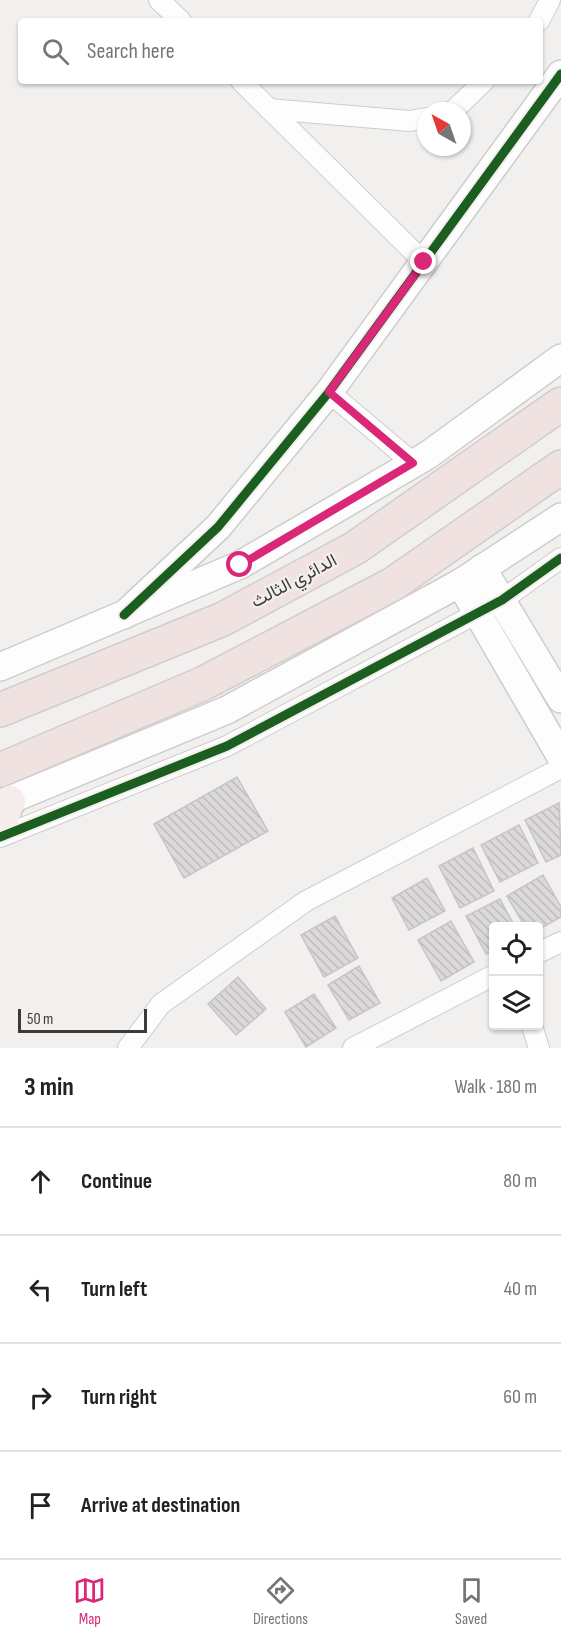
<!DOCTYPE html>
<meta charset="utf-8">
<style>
:root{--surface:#fff;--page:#f6f6f6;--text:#222;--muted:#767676;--line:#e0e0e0;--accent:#db2777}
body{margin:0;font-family:"Sofia Sans Condensed",Vazirmatn,sans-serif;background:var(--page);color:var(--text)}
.controls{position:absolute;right:18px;bottom:18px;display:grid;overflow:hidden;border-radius:6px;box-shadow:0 2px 4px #0004}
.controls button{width:54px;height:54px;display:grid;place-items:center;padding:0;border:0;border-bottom:2px solid var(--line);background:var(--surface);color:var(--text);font:30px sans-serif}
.compass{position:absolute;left:417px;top:102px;width:54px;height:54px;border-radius:50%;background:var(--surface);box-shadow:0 2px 4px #0004;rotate:320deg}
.scale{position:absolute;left:18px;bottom:15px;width:129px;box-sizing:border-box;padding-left:6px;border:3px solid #3c3b3a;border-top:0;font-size:16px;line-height:21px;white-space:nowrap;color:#3c3b3a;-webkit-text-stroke:4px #f3efee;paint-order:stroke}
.stop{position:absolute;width:18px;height:18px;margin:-14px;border:4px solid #db2777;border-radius:50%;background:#fff}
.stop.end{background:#db2777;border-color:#fff;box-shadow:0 2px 6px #0008}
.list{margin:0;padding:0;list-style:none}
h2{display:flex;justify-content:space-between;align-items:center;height:78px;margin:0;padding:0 24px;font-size:26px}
h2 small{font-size:20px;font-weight:400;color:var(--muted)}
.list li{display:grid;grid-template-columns:39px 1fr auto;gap:18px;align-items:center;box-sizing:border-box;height:108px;padding:0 24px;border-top:2px solid var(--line)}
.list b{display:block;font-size:22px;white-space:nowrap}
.list em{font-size:20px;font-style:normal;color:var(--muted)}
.icon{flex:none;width:33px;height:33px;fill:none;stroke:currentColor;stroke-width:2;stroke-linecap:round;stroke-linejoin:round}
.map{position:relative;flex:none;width:561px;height:1048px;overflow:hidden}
.search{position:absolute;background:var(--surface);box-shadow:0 2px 4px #0004;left:18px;right:18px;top:18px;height:66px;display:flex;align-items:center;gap:15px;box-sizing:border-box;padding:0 21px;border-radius:6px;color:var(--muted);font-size:22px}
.sheet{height:510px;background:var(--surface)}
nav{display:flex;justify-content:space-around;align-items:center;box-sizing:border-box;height:84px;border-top:2px solid var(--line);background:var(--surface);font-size:16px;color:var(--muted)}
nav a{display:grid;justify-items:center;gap:3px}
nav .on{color:var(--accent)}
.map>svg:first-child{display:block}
.building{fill:url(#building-back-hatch);stroke:#c6c4c4;stroke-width:1.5}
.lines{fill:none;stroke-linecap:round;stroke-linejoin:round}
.street-casing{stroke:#cecdcc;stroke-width:22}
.secondary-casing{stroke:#cecdcc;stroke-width:30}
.primary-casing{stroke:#cfcece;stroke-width:33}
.highway-casing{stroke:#cfcece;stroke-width:36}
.street{stroke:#fdfdfd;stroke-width:20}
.secondary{stroke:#fdfdfd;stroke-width:27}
.primary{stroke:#f5edec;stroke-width:30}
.highway{stroke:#efe2e0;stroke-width:33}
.cycleway-casing{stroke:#f3efee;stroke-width:13}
.cycleway{stroke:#1b5e20;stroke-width:9}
.route{stroke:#db2777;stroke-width:8}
.labels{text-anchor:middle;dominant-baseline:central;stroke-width:4.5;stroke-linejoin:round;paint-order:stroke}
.street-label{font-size:18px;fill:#3c3b3a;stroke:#f3efee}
</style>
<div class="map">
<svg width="561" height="1048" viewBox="0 0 561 1048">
<defs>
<pattern id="building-back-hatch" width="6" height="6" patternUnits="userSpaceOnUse" patternTransform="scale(1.5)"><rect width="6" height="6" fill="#dbd9d9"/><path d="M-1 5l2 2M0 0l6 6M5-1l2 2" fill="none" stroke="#bdbbbb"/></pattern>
</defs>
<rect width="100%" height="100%" fill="#f2f0ef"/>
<g class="building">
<path d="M237 777 268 831 184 878 154 824Z"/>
<path d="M559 803 561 855 546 862 525 820Z"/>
<path d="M519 825 538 863 500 882 481 845Z"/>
<path d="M473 848 494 891 460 908 439 866Z"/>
<path d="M543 875 561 907V917L538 930V927H525L507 896Z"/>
<path d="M427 878 445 911 409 930 392 898Z"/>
<path d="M500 899 515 927H494V950L486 954 466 916Z"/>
<path d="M335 916 358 958 324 977 301 935Z"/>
<path d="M451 921 474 962 441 981 418 940Z"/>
<path d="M359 966 380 1003 349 1020 328 985Z"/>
<path d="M238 977 266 1009 236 1035 208 1004Z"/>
<path d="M314 994 336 1028 306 1047 285 1012Z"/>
</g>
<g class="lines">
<defs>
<g id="street">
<path d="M159 0 181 21"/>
<path d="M539 21 550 0"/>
<path d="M241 81 424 262"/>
<path d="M269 109 410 121 426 118"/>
<path d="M453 111 484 81"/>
<path d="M329 392 413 463"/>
<path d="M0 837 227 746 502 600 561 558"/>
<path d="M538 953 561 942"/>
<path d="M532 1026 539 1048"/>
<path d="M128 1048 161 1004 306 901 561 768"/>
<path d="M353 1048 494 975"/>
</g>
<g id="secondary">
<path d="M482 568 561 699"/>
<path d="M460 583 561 757"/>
<path d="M124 615 218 527 329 392 561 74"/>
<path d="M0 667 240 565 428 455 561 358"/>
<path d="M0 804 227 710 460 583 561 517"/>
</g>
<path id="primary" d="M0 826 10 801"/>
<g id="highway">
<path d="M0 710 223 619 355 548 561 404"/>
<path d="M0 770 202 684 393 584 561 467"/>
</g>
</defs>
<use href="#street" class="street-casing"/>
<use href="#secondary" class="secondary-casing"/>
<use href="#primary" class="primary-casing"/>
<use href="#highway" class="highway-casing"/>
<use href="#street" class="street"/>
<use href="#secondary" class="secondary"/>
<use href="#primary" class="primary"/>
<use href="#highway" class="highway"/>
<defs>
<g id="cycleway">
<path d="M124 615 218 527 329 392 561 74"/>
<path d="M0 837 227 746 502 600 561 558"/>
</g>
</defs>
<use href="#cycleway" class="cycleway-casing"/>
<use href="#cycleway" class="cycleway"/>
</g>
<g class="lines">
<path class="route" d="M240 565 413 463 329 392 424 262"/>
</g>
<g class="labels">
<g class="street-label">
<text transform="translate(294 581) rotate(-28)">الدائري الثالث</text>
</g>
</g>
</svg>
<div class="controls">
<button><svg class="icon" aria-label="locate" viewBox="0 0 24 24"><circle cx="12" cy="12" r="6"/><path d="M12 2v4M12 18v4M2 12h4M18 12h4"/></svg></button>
<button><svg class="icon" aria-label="layers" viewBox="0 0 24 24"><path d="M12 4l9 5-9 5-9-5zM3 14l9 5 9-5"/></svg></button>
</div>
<svg class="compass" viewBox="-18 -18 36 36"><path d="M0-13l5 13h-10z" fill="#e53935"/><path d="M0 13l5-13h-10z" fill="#767676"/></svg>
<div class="scale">50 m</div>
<div class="stop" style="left:240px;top:565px"></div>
<div class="stop end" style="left:424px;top:262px"></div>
<div class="search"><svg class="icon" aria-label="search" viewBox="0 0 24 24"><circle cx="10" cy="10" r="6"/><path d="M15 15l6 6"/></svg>Search here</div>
</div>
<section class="sheet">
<h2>3 min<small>Walk · 180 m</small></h2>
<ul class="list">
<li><svg class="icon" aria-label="ahead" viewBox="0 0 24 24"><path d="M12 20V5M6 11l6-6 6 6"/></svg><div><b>Continue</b></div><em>80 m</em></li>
<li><svg class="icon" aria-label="left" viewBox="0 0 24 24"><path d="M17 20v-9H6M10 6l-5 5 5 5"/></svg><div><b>Turn left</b></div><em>40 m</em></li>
<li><svg class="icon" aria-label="right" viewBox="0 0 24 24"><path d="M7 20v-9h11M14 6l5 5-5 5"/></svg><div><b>Turn right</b></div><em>60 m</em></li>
<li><svg class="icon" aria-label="arrive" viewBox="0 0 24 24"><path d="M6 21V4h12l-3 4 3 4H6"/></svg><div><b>Arrive at destination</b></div></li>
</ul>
</section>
<nav>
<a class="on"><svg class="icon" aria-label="map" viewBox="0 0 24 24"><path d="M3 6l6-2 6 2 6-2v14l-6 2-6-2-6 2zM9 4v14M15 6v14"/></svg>Map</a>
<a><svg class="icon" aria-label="directions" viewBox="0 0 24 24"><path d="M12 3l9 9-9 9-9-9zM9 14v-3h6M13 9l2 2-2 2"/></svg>Directions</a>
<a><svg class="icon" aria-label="saved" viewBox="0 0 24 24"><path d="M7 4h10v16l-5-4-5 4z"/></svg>Saved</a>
</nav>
